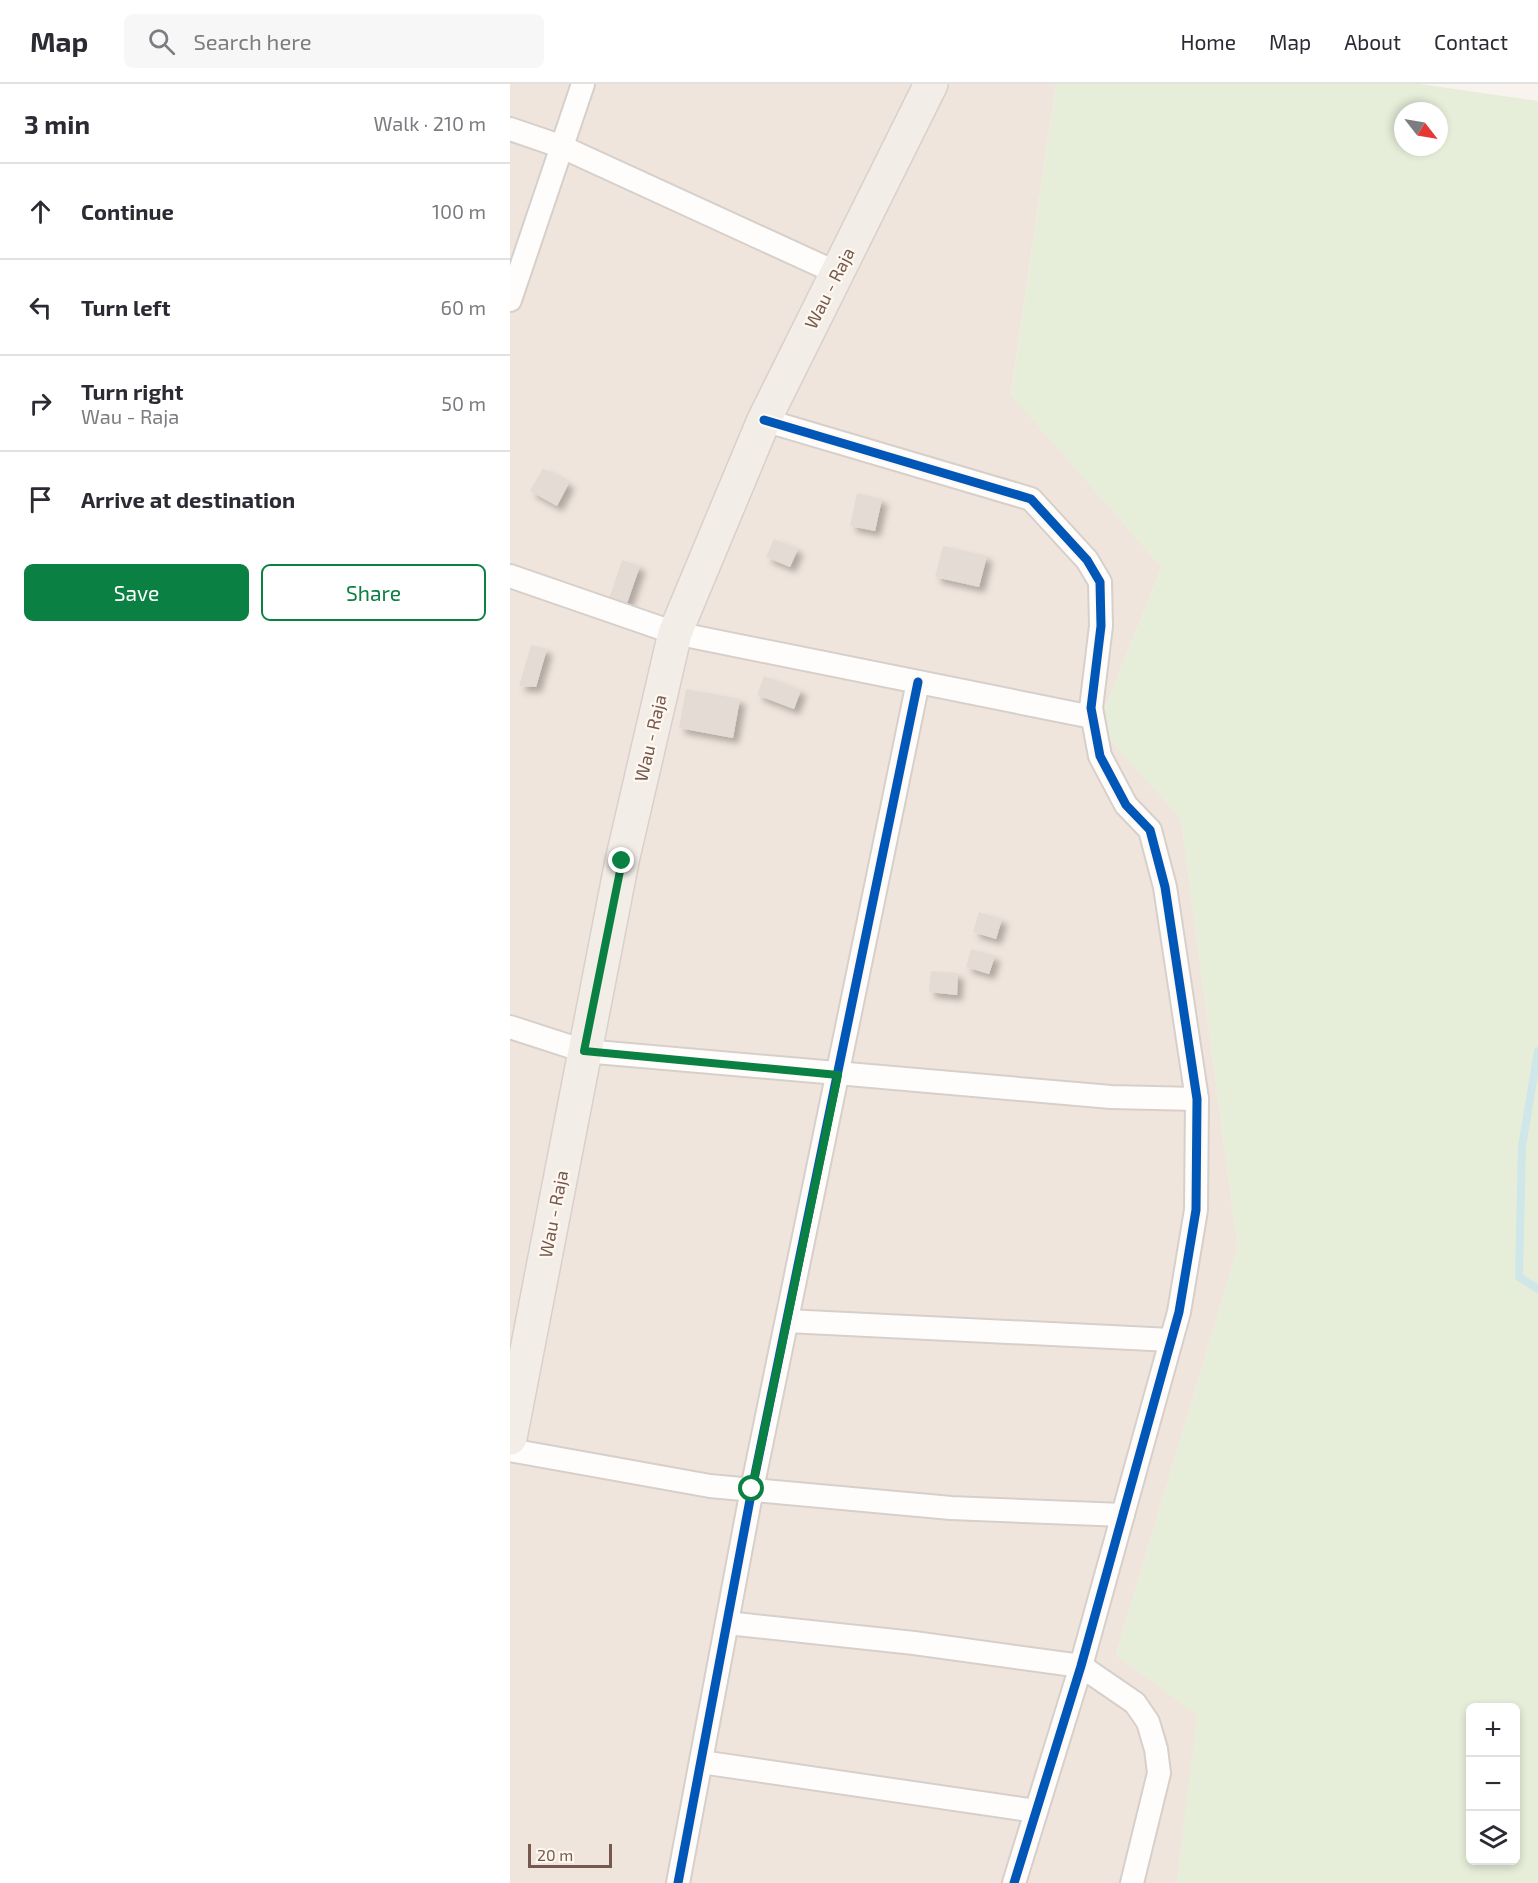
<!DOCTYPE html>
<meta charset="utf-8">
<style>
:root{--surface:#fff;--page:#f7f7f7;--text:#2b2b33;--muted:#7c7c81;--line:#e1e1e2;--accent:#0b8043}
body{margin:0;font-family:"Exo 2",sans-serif;background:var(--page);color:var(--text)}
.controls{position:absolute;right:18px;bottom:18px;display:grid;overflow:hidden;border-radius:9px;box-shadow:0 3px 9px #0003}
.controls button{width:54px;height:54px;display:grid;place-items:center;padding:0;border:0;border-bottom:2px solid var(--line);background:var(--surface);color:var(--text);font:30px sans-serif}
.compass{position:absolute;left:884px;top:18px;width:54px;height:54px;border-radius:50%;background:var(--surface);box-shadow:0 3px 9px #0003;rotate:121deg}
.scale{position:absolute;left:18px;bottom:15px;width:84px;box-sizing:border-box;padding-left:6px;border:3px solid #76594e;border-top:0;font-size:16px;line-height:21px;white-space:nowrap;color:#76594e;-webkit-text-stroke:4px #fef8f0;paint-order:stroke}
.stop{position:absolute;width:18px;height:18px;margin:-14px;border:4px solid #0b8043;border-radius:50%;background:#fff}
.stop.end{background:#0b8043;border-color:#fff;box-shadow:0 2px 6px #0008}
.list{margin:0;padding:0;list-style:none}
h2{display:flex;justify-content:space-between;align-items:center;height:78px;margin:0;padding:0 24px;font-size:26px}
h2 small{font-size:20px;font-weight:400;color:var(--muted)}
.list li{display:grid;grid-template-columns:39px 1fr auto;gap:18px;align-items:center;box-sizing:border-box;height:96px;padding:0 24px;border-top:2px solid var(--line)}
.list b{display:block;font-size:22px;white-space:nowrap}
.list p{margin:0;font-size:20px;white-space:nowrap;color:var(--muted)}
.list em{font-size:20px;font-style:normal;color:var(--muted)}
.actions{display:flex;gap:12px;padding:18px 24px}
.actions a{flex:1;padding:14px 0;border:2px solid var(--accent);border-radius:9px;text-align:center;font-size:21px;color:var(--accent)}
.actions .main{background:var(--accent);color:#fff}
.icon{flex:none;width:33px;height:33px;fill:none;stroke:currentColor;stroke-width:2;stroke-linecap:round;stroke-linejoin:round}
.map{position:relative;flex:none;width:1028px;height:1799px;overflow:hidden}
header{display:flex;align-items:center;gap:36px;box-sizing:border-box;height:84px;padding:0 30px;background:var(--surface);border-bottom:2px solid var(--line)}
header strong{font-size:28px}
nav{display:flex;gap:33px;margin-inline-start:auto;font-size:21px}
.search{width:420px;height:54px;background:var(--page);display:flex;align-items:center;gap:15px;box-sizing:border-box;padding:0 21px;border-radius:9px;color:var(--muted);font-size:22px}
main{display:flex}
aside{flex:1;background:var(--surface)}
.map>svg:first-child{display:block}
.residential{fill:#f0e5dc}
.green{fill:#e6eed9;fill-rule:evenodd}
.lines{fill:none;stroke-linecap:round;stroke-linejoin:round}
.stream{stroke:#cfe7e8;stroke-width:8}
.building{fill:#e4dbd5;filter:url(#shadow)}
.minor-casing{stroke:#d6cfca;stroke-width:26}
.primary-casing{stroke:#d9d0cb;stroke-width:36}
.minor{stroke:#fefdfc;stroke-width:22}
.primary{stroke:#f2ede7;stroke-width:33}
.cycleway-casing{stroke:#fef8f0;stroke-width:13}
.cycleway{stroke:#0057b8;stroke-width:9}
.route{stroke:#0b8043;stroke-width:8}
.labels{text-anchor:middle;dominant-baseline:central;stroke-width:4.5;stroke-linejoin:round;paint-order:stroke}
.street-label{font-size:18px;fill:#76594e;stroke:#fef8f0}
</style>
<header>
<strong>Map</strong>
<div class="search"><svg class="icon" aria-label="search" viewBox="0 0 24 24"><circle cx="10" cy="10" r="6"/><path d="M15 15l6 6"/></svg>Search here</div>
<nav><a>Home</a><a>Map</a><a>About</a><a>Contact</a></nav>
</header>
<main>
<aside>
<h2>3 min<small>Walk · 210 m</small></h2>
<ul class="list">
<li><svg class="icon" aria-label="ahead" viewBox="0 0 24 24"><path d="M12 20V5M6 11l6-6 6 6"/></svg><div><b>Continue</b></div><em>100 m</em></li>
<li><svg class="icon" aria-label="left" viewBox="0 0 24 24"><path d="M17 20v-9H6M10 6l-5 5 5 5"/></svg><div><b>Turn left</b></div><em>60 m</em></li>
<li><svg class="icon" aria-label="right" viewBox="0 0 24 24"><path d="M7 20v-9h11M14 6l5 5-5 5"/></svg><div><b>Turn right</b><p>Wau - Raja</p></div><em>50 m</em></li>
<li><svg class="icon" aria-label="arrive" viewBox="0 0 24 24"><path d="M6 21V4h12l-3 4 3 4H6"/></svg><div><b>Arrive at destination</b></div></li>
</ul>
<div class="actions"><a class="main">Save</a><a>Share</a></div>
</aside>
<div class="map">
<svg width="1028" height="1799" viewBox="0 0 1028 1799">
<defs>
<filter id="shadow"><feDropShadow dx="5.5" dy="5.5" stdDeviation="3" flood-color="#0004"/></filter>
</defs>
<rect width="100%" height="100%" fill="#f8f3ee"/>
<path class="residential" d="M0 0H546L501 310 652 483 588 642 671 734 728 1164 606 1571 688 1630 667 1799H0Z"/>
<path class="green" d="M546 0H910L1028 17V1799H667L687 1631 606 1571 728 1164 671 735 588 642 652 483 501 311ZM893 27H929V63H893ZM960 1624H1005V1776H960Z"/>
<g class="lines">
<path class="stream" d="M1028 967 1012 1062 1009 1193 1028 1205"/>
</g>
<g class="building">
<path d="M33 384 59 399 47 422 20 407Z"/>
<path d="M347 409 372 415 365 447 340 442Z"/>
<path d="M264 455 288 465 280 483 256 473Z"/>
<path d="M433 462 477 472 469 503 425 493Z"/>
<path d="M112 476 130 482 115 525 98 518Z"/>
<path d="M21 561 37 565 26 603 9 602Z"/>
<path d="M254 592 291 606 284 625 247 611Z"/>
<path d="M176 605 230 615 223 654 169 644Z"/>
<path d="M469 828 492 835 486 855 463 848Z"/>
<path d="M461 865 485 872 479 890 456 883Z"/>
<path d="M421 887 448 889 447 911 419 908Z"/>
</g>
<g class="lines">
<defs>
<g id="minor">
<path d="M0 45 50 62 327 189"/>
<path d="M0 216 73 0"/>
<path d="M254 336 521 415 577 476 590 498 591 542 581 624 590 672 616 721 640 746 655 803 687 1015 686 1126 669 1228 571 1582 504 1799"/>
<path d="M0 492 165 549 582 633"/>
<path d="M0 943 74 967 601 1013 687 1015"/>
<path d="M277 1237 661 1256"/>
<path d="M0 1366 200 1402 441 1424 613 1431"/>
<path d="M217 1539 404 1559 571 1582 625 1619 638 1638 646 1665 649 1689 622 1799"/>
<path d="M191 1678 526 1727"/>
<path d="M168 1799 242 1405 408 598"/>
</g>
<path id="primary" d="M0 1354 112 777 165 549 254 336 421 0"/>
</defs>
<use href="#minor" class="minor-casing"/>
<use href="#primary" class="primary-casing"/>
<use href="#minor" class="minor"/>
<use href="#primary" class="primary"/>
<defs>
<g id="cycleway">
<path d="M254 336 521 415 577 476 590 498 591 542 581 624 590 672 616 721 640 746 655 803 687 1015 686 1126 669 1228 571 1582 504 1799"/>
<path d="M168 1799 242 1405 408 598"/>
</g>
</defs>
<use href="#cycleway" class="cycleway-casing"/>
<use href="#cycleway" class="cycleway"/>
</g>
<g class="lines">
<path class="route" d="M112 777 74 967 328 991 242 1405"/>
</g>
<g class="labels">
<g class="street-label">
<text transform="translate(319 204) rotate(-63)">Wau - Raja</text>
<text transform="translate(140 654) rotate(-77)">Wau - Raja</text>
<text transform="translate(43 1130) rotate(-79)">Wau - Raja</text>
</g>
</g>
</svg>
<div class="controls">
<button>+</button>
<button>−</button>
<button><svg class="icon" aria-label="layers" viewBox="0 0 24 24"><path d="M12 4l9 5-9 5-9-5zM3 14l9 5 9-5"/></svg></button>
</div>
<svg class="compass" viewBox="-18 -18 36 36"><path d="M0-13l5 13h-10z" fill="#e53935"/><path d="M0 13l5-13h-10z" fill="#7c7c81"/></svg>
<div class="scale">20 m</div>
<div class="stop" style="left:242px;top:1405px"></div>
<div class="stop end" style="left:112px;top:777px"></div>
</div>
</main>
